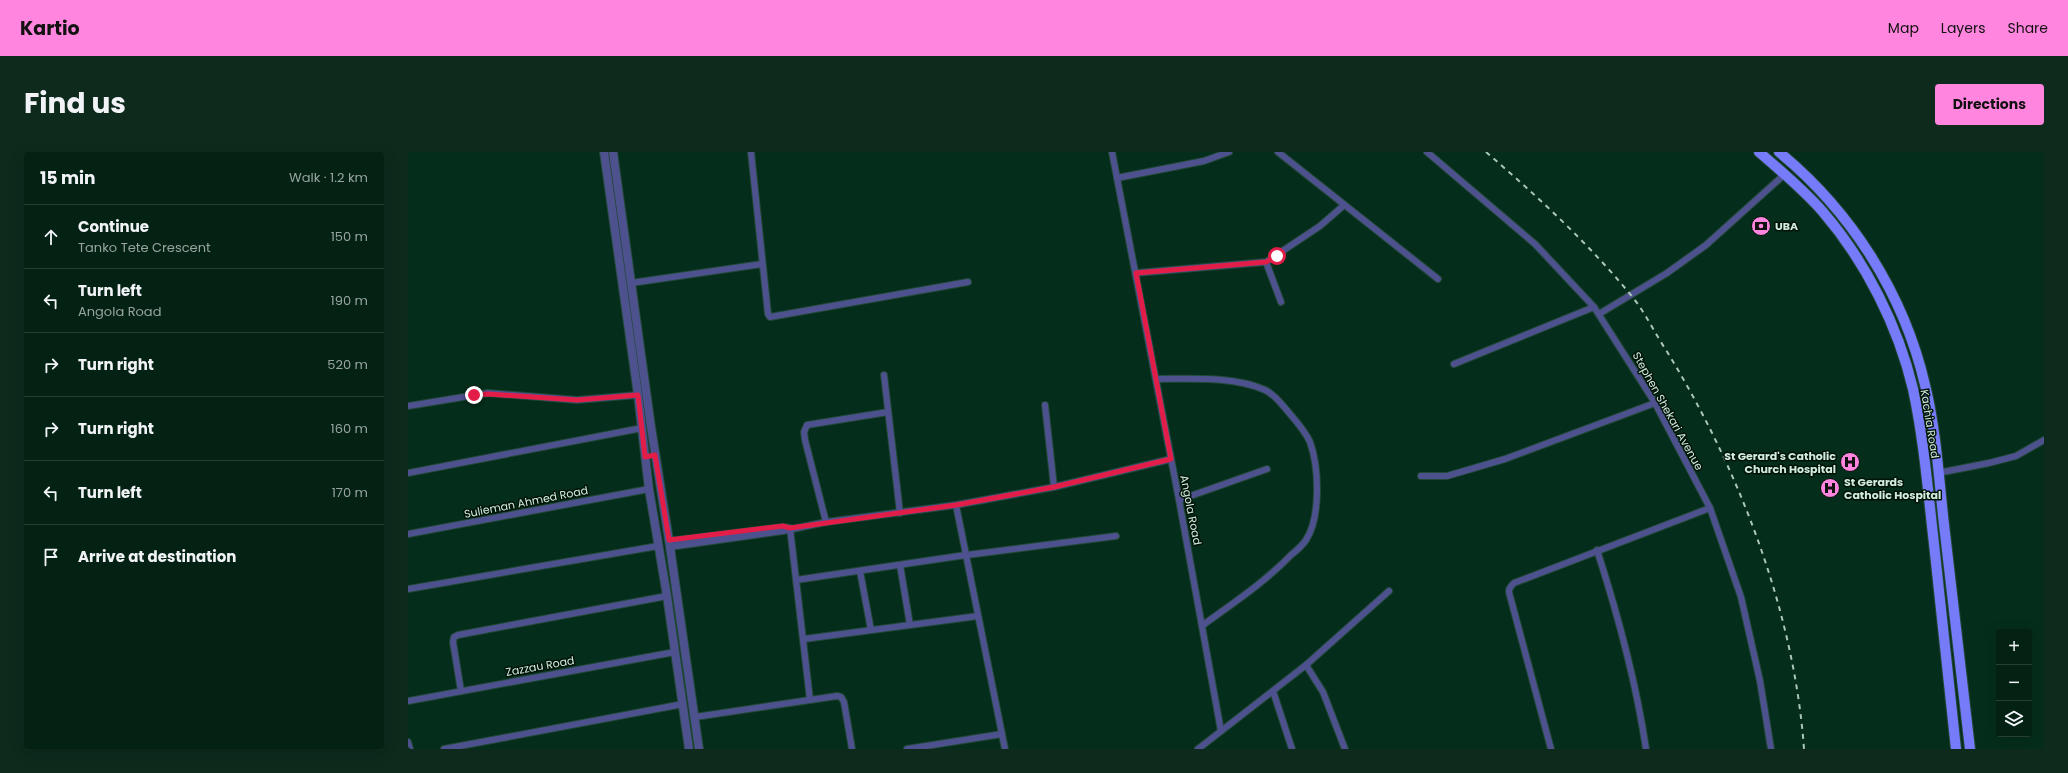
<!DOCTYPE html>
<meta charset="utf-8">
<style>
:root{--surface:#042214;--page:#0d2a1d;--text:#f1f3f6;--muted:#97a4a0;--line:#253f34;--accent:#ff85de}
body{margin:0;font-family:Poppins,sans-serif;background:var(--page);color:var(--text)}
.controls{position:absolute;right:12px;bottom:12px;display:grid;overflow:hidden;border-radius:4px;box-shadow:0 4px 16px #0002}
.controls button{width:36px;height:36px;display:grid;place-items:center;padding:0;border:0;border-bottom:1px solid var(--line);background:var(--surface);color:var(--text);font:20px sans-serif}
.stop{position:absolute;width:12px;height:12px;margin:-9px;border:3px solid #e11d48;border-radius:50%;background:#fff}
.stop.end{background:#e11d48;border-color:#fff;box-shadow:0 1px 4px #0008}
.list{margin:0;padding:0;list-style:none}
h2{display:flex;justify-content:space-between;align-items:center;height:52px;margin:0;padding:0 16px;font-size:17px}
h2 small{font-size:13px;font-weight:400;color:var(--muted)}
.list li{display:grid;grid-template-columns:26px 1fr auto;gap:12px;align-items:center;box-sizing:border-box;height:64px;padding:0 16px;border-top:1px solid var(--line)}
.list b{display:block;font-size:15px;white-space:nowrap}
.list p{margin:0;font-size:13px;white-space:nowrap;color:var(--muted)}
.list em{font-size:13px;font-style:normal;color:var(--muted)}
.icon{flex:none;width:22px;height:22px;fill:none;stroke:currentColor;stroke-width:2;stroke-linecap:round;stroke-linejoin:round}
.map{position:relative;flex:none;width:1636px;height:597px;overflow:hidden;border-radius:4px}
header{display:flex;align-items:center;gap:24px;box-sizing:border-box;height:56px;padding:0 20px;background:var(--accent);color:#111}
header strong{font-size:19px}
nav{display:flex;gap:22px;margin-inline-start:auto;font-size:14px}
.intro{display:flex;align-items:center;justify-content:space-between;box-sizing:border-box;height:96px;padding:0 24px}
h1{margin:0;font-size:28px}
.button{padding:10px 18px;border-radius:4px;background:var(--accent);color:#111;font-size:14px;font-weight:700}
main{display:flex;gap:24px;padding:0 24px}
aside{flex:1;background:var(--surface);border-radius:4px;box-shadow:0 4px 16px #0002}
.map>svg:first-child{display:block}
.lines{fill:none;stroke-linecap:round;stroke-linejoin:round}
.minor-casing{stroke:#224836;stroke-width:8}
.tertiary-casing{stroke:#224836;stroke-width:10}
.primary-casing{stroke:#224836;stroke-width:12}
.minor{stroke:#4d528f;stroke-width:6}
.tertiary{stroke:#4d528f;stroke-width:8}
.primary{stroke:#767bfa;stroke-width:10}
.rail{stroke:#aac7b7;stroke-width:2;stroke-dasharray:5 5;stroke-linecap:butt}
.route{stroke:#e11d48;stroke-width:5}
.labels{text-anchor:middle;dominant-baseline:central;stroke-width:3;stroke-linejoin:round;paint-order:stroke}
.poi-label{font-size:11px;font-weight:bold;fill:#d3eddd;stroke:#011308;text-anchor:start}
.street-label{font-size:11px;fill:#d3eddd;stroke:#011308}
</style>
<header>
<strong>Kartio</strong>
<nav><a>Map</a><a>Layers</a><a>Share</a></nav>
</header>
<div class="intro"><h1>Find us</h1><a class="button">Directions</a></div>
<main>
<aside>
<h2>15 min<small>Walk · 1.2 km</small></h2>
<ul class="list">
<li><svg class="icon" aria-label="ahead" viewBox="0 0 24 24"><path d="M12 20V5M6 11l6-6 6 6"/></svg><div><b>Continue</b><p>Tanko Tete Crescent</p></div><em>150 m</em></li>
<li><svg class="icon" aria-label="left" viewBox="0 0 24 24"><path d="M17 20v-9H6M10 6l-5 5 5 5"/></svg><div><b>Turn left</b><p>Angola Road</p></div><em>190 m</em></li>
<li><svg class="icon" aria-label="right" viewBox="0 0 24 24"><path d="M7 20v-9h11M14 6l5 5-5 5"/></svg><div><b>Turn right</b></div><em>520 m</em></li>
<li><svg class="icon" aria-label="right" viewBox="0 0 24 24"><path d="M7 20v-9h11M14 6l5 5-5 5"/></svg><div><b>Turn right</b></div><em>160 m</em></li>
<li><svg class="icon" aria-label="left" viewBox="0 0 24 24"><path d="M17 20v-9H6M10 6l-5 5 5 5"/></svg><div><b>Turn left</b></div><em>170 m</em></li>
<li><svg class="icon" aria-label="arrive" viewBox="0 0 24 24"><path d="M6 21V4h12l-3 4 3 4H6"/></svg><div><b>Arrive at destination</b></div></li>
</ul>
</aside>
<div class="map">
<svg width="1636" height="597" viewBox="0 0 1636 597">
<rect width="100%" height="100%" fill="#052d1b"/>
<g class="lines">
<defs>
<g id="minor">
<path d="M343 0 360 162 362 165 560 130"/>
<path d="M704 0 771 348 813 579"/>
<path d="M870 0 1030 127"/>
<path d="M1019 0 1127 92 1186 155 1247 251 1302 356 1333 445 1352 529 1363 597"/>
<path d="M709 26 796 9 821 0"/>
<path d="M858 110 873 150"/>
<path d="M728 121 858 110 912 74 935 54"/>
<path d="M223 131 354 112"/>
<path d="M1191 162 1259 121 1298 93 1377 22"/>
<path d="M1046 212 1186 155"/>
<path d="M476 223 492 361"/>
<path d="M748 227C782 227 826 224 857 238 864 241 872 250 877 256 886 267 896 277 902 290 911 315 913 365 898 388 894 394 888 399 883 403 857 430 825 451 795 473"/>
<path d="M637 253 646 335"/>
<path d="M0 254 80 241 169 248 230 243"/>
<path d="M0 321 234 276"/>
<path d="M1530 321 1581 311 1608 304 1636 288"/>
<path d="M1013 324H1039L1097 307 1247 251"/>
<path d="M771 348 859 317"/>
<path d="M548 353 597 597"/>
<path d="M418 370 397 288 396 280 399 273 480 260"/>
<path d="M382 376 402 548"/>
<path d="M0 382 241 337"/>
<path d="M261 389 375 375 382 376"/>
<path d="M262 395 375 379 418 370 548 353 646 335 763 307"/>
<path d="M1189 398C1210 463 1228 529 1238 597"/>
<path d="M492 413 502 473"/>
<path d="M452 419 463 478"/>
<path d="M388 428 551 404 708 384"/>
<path d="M0 437 250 394"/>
<path d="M396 487 570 464"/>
<path d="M898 513 915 540 937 597"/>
<path d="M53 539 45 490 46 485 50 483 259 444"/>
<path d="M865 539 884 597"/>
<path d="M0 549 267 500"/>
<path d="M287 565 429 544 433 545 436 550 444 597"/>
<path d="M0 590 2 597"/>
<path d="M36 597 275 552"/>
<path d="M499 597 594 582"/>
<path d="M790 597 898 513 981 439"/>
<path d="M1143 597 1102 444C1100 438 1101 436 1106 431L1302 356"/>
</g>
<g id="tertiary">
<path d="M196 0 230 243 241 337 259 444 281 597"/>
<path d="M205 0 243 275 262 395 291 597"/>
</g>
<g id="primary">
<path d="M1351 0C1373 19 1396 38 1415 60 1458 110 1490 174 1505 237 1516 288 1520 340 1526 392 1533 461 1541 529 1548 597"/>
<path d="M1371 0C1443 59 1496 142 1517 233 1529 281 1531 332 1537 381 1545 453 1554 525 1562 597"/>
</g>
</defs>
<use href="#minor" class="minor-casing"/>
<use href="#tertiary" class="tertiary-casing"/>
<use href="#primary" class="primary-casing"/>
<use href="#minor" class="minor"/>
<use href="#tertiary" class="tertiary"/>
<use href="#primary" class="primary"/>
<path class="rail" d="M1078 0C1129 44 1179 90 1222 142 1236 158 1246 180 1258 198 1330 315 1386 458 1396 597"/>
</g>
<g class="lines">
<path class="route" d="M66 243 80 242 169 248 230 243 237 305 247 303 261 388 375 374 382 376 548 353 646 335 763 307 728 121 858 110 869 104"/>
</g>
<defs>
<symbol id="bank-disc" viewBox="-11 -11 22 22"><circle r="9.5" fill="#ff85de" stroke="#011308"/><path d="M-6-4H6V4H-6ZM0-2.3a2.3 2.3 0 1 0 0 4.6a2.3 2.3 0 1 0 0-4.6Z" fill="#111"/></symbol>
<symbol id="hospital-disc" viewBox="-11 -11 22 22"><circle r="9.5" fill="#ff85de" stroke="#011308"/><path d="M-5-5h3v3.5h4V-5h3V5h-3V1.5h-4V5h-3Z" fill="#111"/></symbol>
</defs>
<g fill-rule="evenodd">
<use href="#bank-disc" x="1342" y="63" width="22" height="22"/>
<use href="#hospital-disc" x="1431" y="299" width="22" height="22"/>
<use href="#hospital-disc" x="1411" y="325" width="22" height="22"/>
</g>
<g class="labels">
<g class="poi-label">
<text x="1367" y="74">UBA</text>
<text x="1428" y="304" text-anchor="end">St Gerard's Catholic<tspan x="1428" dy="13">Church Hospital</tspan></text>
<text x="1436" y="330">St Gerards<tspan x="1436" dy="13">Catholic Hospital</tspan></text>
</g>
<g class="street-label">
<text transform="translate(1260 259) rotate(61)">Stephen Shekari Avenue</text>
<text transform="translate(1522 272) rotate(81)">Kachia Road</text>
<text transform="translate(118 350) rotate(-11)">Sulieman Ahmed Road</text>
<text transform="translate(783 358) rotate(79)">Angola Road</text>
<text transform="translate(132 514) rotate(-10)">Zazzau Road</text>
</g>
</g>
</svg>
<div class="controls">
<button>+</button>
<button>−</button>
<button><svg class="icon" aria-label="layers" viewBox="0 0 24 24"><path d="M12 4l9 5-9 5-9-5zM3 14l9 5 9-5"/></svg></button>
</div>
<div class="stop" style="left:869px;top:104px"></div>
<div class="stop end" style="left:66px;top:243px"></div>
</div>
</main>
